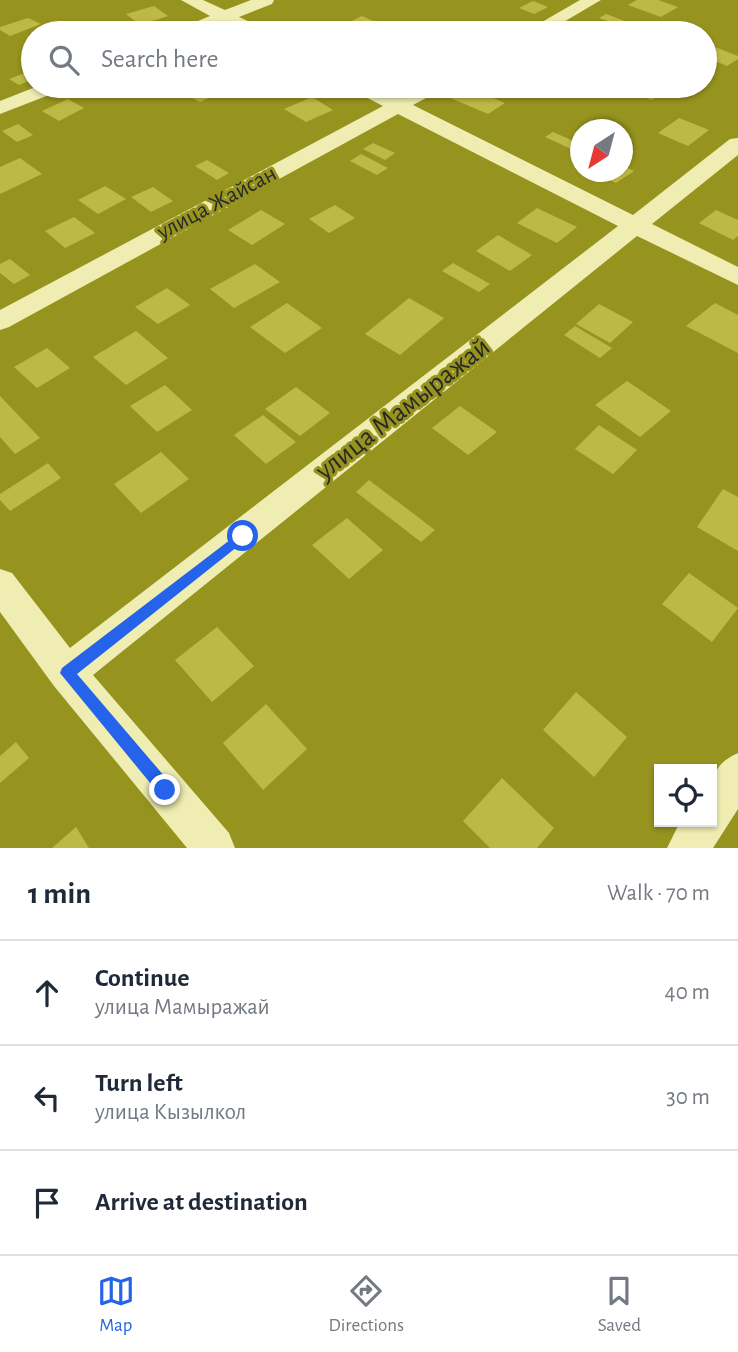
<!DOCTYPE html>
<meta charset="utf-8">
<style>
:root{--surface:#fff;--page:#f6f6f7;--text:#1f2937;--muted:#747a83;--line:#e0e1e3;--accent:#2563eb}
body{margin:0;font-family:"Alegreya Sans",sans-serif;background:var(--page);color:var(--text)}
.controls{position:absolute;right:21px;bottom:21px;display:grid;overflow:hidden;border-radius:0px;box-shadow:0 2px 5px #0004}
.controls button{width:63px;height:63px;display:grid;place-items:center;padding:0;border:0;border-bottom:2px solid var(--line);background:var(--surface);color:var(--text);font:35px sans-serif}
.compass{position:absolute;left:570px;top:119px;width:63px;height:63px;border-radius:50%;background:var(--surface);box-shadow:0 2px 5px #0004;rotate:216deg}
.stop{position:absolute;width:21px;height:21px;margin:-16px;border:5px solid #2563eb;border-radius:50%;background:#fff}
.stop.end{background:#2563eb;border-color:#fff;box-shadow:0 2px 7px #0008}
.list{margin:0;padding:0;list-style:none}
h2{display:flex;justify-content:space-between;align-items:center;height:91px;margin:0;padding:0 28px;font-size:30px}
h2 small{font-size:23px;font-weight:400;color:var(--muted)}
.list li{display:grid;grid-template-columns:46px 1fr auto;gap:21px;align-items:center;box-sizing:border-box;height:105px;padding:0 28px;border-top:2px solid var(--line)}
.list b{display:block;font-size:26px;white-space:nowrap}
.list p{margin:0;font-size:23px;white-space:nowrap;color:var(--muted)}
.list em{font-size:23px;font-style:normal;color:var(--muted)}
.icon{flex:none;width:38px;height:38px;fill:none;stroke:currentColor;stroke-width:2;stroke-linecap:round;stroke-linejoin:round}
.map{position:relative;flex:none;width:738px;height:848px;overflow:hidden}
.search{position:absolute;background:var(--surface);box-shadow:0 2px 5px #0004;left:21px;right:21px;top:21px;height:77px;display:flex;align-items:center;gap:18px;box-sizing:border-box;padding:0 24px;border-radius:38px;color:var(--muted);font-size:26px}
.sheet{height:406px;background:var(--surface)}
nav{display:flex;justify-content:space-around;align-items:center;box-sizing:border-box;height:98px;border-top:2px solid var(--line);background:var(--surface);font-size:19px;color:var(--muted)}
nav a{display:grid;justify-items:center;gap:4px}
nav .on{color:var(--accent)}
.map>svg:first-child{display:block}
.building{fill:#bdb946}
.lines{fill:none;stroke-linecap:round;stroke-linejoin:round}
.minor{fill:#efedb2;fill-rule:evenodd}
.route{fill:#2563eb}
.labels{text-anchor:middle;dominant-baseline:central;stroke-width:6;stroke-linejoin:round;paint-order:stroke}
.far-street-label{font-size:23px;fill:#292929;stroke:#96941e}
.street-label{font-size:28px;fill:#292929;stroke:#96941e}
</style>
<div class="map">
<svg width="738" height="848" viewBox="0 0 738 848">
<rect width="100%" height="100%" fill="#96941e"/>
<g class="building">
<path d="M637 0H658L678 7 661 17 628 5Z"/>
<path d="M533 1 548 7 534 14 519 8Z"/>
<path d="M154 6 168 16 140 25 126 14Z"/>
<path d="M606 14 630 23 623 27 599 18Z"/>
<path d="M362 16 380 24 361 33H353L339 27Z"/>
<path d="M28 18 41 24 10 36 0 30V27Z"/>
<path d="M715 47 738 56V59L727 66 705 57V53Z"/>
<path d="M25 73 33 79 19 85 9 79Z"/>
<path d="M183 86H235L200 102 176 89Z"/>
<path d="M466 86 505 103 488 114 448 97Z"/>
<path d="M624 86H666L669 87 652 100 621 88Z"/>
<path d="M312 97 333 110 306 122 284 109Z"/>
<path d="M68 99 84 108 59 121 42 111Z"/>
<path d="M679 118 709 130 688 146 658 133Z"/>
<path d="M591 120 614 129V130H580V137L573 134Z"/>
<path d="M18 124 33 135 17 142 2 131Z"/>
<path d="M553 132 580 144V153L545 137Z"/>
<path d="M373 143 395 153 385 160 363 149Z"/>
<path d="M361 154 388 168 377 175 350 161Z"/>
<path d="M20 158 42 174 0 194V167Z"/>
<path d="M207 160 229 173 217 180 195 166Z"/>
<path d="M622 165 634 171 616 183 592 172H622Z"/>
<path d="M105 186 126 199 98 214 78 200Z"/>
<path d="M153 187 173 201 151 212 131 197Z"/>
<path d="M335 205 355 218 329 233 309 219Z"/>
<path d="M537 208 577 227 557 243 517 223Z"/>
<path d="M261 210 285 224 252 245 228 230Z"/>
<path d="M716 210 738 220V236L733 240 699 223Z"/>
<path d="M74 217 95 233 65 248 45 231Z"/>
<path d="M498 235 532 255 510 271 476 251Z"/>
<path d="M10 259 30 275 14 284 0 273V264Z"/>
<path d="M453 263 490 284 479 292 442 271Z"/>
<path d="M255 264 280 282 234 308 210 289Z"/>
<path d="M167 288 190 305 158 324 135 307Z"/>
<path d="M409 298 444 318 400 355 365 334Z"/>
<path d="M287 303 322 328 285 353 250 327Z"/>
<path d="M715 303 738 315V353L686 326Z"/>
<path d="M599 304 633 322 610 343 576 324Z"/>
<path d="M575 326 612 348 600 358 564 335Z"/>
<path d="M136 331 168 358 126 385 93 357Z"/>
<path d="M47 348 70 368 37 388 14 367Z"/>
<path d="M627 381 671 411 640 437 595 405Z"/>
<path d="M165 385 192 410 157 432 130 406Z"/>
<path d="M296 387 330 413 300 436 265 409Z"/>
<path d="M0 396 40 438 15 454 0 437Z"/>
<path d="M460 406 497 432 468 455 432 428Z"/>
<path d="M263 415 296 442 266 464 234 435Z"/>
<path d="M599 425 637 450 613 474 575 449Z"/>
<path d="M161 452 189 479 141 513 114 484Z"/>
<path d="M48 463 61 478 10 511 0 500V494Z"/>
<path d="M369 480 435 530 421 542 356 492Z"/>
<path d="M723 489 738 497V551L697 527Z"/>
<path d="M347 518 383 550 349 579 312 545Z"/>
<path d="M689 573 738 608 712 642 662 604Z"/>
<path d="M217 627 254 666 212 702 175 660Z"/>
<path d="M576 692 627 737 594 777 543 730Z"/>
<path d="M266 704 307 749 263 790 223 743Z"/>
<path d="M16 742 29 758 0 783V756Z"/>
<path d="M502 778 554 828 537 848H490L463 821Z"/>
<path d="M76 827 89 848H52Z"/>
</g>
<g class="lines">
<g class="minor">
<path d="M181 0H203L225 10 251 0H274L272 4 239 17 265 29 268 33H245L224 23 199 33H175L178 29 210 16Z"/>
<path d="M580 0H601L545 33H523Z"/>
<path d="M38 86H65L62 90 0 114V101Z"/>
<path d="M349 86H374L398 98 420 86H444L441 90 413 105 633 215 730 139 738 138V155L652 224 738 267V285L637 236 93 675 229 833 235 848H187L54 686 0 612V569L12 573 70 648 618 226 398 114 9 327 0 330V310L383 106 352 90Z"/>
<path d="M738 753V809L713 848H667L680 822H712C712 791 705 767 738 753Z"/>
</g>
</g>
<path class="route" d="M243 530 249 536 247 539 77 674 171 784 173 790 171 795 165 797 160 795 60 673 62 668Z"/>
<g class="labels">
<g class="far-street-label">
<text transform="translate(217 203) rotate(-28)">улица Жайсан</text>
</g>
<g class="street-label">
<text transform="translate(403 409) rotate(-38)">улица Мамыражай</text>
</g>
</g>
</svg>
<div class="controls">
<button><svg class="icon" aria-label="locate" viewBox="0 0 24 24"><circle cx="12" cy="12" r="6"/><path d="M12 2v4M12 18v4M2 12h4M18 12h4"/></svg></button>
</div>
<svg class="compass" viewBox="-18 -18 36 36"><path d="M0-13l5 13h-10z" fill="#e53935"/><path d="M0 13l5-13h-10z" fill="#747a83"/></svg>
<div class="stop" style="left:243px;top:536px"></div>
<div class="stop end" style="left:165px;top:790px"></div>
<div class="search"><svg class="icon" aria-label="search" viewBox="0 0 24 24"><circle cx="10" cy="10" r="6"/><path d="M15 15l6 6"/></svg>Search here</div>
</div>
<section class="sheet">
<h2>1 min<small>Walk · 70 m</small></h2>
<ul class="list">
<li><svg class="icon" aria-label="ahead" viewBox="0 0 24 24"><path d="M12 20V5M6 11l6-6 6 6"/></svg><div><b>Continue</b><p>улица Мамыражай</p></div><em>40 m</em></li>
<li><svg class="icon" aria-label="left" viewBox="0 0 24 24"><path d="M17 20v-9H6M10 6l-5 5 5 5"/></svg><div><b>Turn left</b><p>улица Кызылкол</p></div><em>30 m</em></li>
<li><svg class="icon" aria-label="arrive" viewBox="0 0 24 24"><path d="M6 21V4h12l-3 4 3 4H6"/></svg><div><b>Arrive at destination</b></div></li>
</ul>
</section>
<nav>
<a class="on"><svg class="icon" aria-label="map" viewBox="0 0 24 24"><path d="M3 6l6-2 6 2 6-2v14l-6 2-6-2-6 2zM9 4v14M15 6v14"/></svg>Map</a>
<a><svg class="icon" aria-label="directions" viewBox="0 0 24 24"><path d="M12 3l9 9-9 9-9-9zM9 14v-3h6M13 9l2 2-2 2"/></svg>Directions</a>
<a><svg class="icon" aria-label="saved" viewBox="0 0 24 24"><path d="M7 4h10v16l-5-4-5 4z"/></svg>Saved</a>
</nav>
